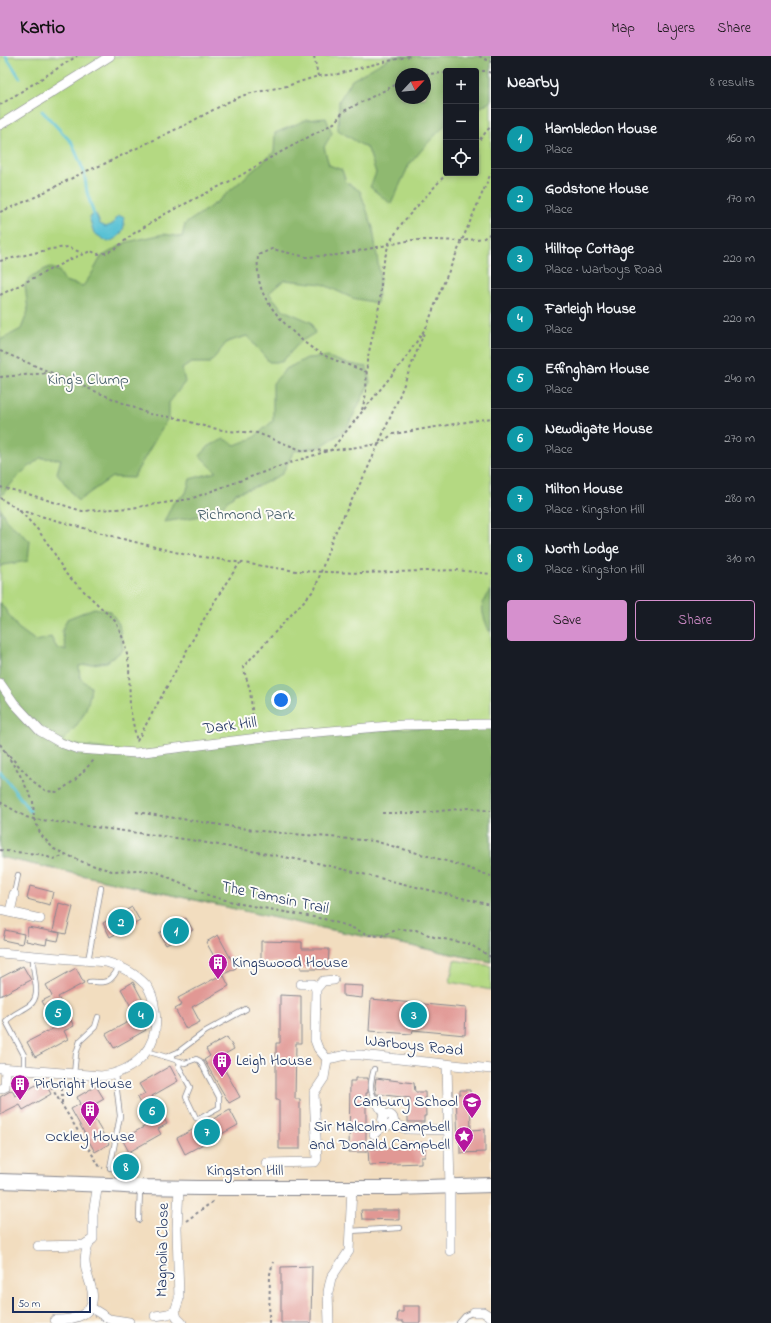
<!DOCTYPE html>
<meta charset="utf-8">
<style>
:root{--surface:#171b24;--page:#20242c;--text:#f1f3f6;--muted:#9ea1a6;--line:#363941;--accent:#d690ce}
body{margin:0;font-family:"Indie Flower",sans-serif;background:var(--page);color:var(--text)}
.controls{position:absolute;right:12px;top:12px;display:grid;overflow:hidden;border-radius:4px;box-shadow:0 2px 6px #0003}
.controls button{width:36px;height:36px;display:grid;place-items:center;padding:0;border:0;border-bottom:1px solid var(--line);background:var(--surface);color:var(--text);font:20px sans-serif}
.compass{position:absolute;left:395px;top:12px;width:36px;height:36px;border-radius:50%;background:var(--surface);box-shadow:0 2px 6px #0003;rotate:64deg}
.scale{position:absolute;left:12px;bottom:10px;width:79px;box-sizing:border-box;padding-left:4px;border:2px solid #1b2f5e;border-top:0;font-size:11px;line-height:14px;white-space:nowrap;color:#1b2f5e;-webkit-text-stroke:3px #fdfcf7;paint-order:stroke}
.you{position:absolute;left:281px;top:644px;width:14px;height:14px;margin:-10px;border:3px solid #fff;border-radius:50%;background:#1a73e8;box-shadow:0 0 0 6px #1a73e833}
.badge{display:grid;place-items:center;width:26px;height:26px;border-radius:50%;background:var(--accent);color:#fff;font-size:13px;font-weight:700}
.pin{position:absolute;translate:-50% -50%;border:2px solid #fff;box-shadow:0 1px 4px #0006}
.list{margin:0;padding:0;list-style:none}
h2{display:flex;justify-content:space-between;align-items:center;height:52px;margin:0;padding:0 16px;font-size:17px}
h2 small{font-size:13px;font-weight:400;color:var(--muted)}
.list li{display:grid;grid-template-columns:26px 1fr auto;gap:12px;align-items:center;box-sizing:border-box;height:60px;padding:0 16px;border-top:1px solid var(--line)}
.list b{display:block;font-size:15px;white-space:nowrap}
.list p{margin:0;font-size:13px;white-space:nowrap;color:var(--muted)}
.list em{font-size:13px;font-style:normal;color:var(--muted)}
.actions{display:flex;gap:8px;padding:12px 16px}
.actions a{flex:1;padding:9px 0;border:1px solid var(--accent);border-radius:4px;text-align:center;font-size:14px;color:var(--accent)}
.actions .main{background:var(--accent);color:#111}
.icon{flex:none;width:22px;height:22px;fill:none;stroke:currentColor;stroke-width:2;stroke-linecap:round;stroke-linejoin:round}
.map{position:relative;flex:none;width:491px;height:1267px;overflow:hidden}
header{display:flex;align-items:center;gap:24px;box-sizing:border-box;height:56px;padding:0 20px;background:var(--accent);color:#111}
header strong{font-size:19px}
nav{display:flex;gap:22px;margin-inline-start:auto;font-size:14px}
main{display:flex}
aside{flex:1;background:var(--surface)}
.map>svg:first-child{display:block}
.green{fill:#b4d982;stroke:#688470;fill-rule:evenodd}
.forest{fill:#8fb970;stroke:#557467;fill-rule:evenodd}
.water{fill:#58c1d4;stroke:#3a7899}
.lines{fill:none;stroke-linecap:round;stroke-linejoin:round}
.stream{stroke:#58c1d4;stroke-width:3}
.building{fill:#e19894}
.service-casing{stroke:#86868e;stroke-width:6}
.minor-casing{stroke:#86868e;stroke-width:10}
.primary-casing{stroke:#86868e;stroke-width:16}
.path{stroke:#86868e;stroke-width:2;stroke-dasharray:3 3;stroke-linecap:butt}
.service{stroke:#fff;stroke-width:4.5}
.minor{stroke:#fff;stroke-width:9}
.primary{stroke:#fff;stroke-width:14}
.labels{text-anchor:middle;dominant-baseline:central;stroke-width:4;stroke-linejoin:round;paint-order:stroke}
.park-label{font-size:16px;fill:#415a67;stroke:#fdfcf7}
.street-label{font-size:16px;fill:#1b2f5e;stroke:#fdfcf7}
.poi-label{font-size:16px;fill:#1b2f5e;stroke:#fdfcf7;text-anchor:start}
</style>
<header>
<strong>Kartio</strong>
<nav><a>Map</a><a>Layers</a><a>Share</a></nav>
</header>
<main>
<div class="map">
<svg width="491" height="1267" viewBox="0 0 491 1267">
<rect width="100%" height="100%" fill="#fdfcf7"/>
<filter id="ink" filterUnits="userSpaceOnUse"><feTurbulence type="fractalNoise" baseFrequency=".025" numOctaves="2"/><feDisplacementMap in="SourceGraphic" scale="8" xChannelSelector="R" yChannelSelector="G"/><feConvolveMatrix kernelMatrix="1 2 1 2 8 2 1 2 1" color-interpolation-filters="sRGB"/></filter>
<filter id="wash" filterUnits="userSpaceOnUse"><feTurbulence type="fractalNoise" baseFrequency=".012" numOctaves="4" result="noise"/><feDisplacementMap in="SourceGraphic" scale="16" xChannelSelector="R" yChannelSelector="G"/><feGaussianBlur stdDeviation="0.9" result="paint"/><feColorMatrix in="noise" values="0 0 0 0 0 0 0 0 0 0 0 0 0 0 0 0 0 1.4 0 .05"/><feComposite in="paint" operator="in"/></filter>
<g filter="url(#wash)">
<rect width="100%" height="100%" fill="#f2ddbf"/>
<g class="green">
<path d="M0 0H491V906L298 867 0 801ZM446 15H476V117H446ZM401 18H425V42H401Z"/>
<path d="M454 904 491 910V934L450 926Z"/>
</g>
<g class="forest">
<path d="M393 0H491V45L476 54V15H446V68L426 89 409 109 391 148 370 131 376 117 368 93 338 74 339 45 352 24ZM401 18H425V42H401Z"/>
<path d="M326 62 332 77 324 91 329 109 342 114 346 126 360 135 373 172 380 221 377 247 352 242 322 228 284 224 269 237 283 254 311 266 315 277 300 286 282 306H269L247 280 227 286 210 307H191L182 313 185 326 169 347V360L133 422 112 421 78 445 57 417 61 403 40 402 19 419 0 441V284L21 273 28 255 25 229 30 221 49 211 59 215 65 225 83 230 91 219 101 201 127 186 164 178 182 181 185 168 217 146 274 96 275 77 306 64Z"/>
<path d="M328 301 345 307 367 311 370 326 346 374 320 391 294 395 282 418 261 429 236 437 214 458 164 466 173 447 186 437 190 423 216 416 200 400 209 390 224 383 235 389 253 382 273 365V327L286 313 307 302Z"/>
<path d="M0 452 7 465 30 485 28 505 3 509 0 511Z"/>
<path d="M491 533V575H489C482 557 478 549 491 533Z"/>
<path d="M0 546 18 572 36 585 51 581 57 592 66 594 62 575 67 563 94 552 110 555 119 568 123 594 107 606 79 610 80 622 91 631C88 657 79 668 61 687L136 697 281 679 491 668V906L298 867 0 801Z"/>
</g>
<path class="water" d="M96 158 100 168 106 171 113 168 118 160 124 161C126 174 120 182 108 186L94 177 89 161Z"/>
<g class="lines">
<g class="stream">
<path d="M6 0 20 22"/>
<path d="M42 55 72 87 84 116 87 136 94 159"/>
<path d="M0 715 30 755"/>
</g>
</g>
<g id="blocks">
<g class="building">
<path d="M30 830 53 836 50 849 27 843Z"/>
<path d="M59 847 73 851 66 878 53 875Z"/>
<path d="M132 851 140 865 110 881 103 867Z"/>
<path d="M186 862 193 874 166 889 159 877Z"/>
<path d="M28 871 60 877 58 885 47 883 46 889 26 885Z"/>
<path d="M5 874 24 878 22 888 3 884Z"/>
<path d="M218 879 236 912 224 918 206 886Z"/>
<path d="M261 885 302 886V893H329L328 913H301V907L261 906Z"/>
<path d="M23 910 31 924 0 940V922Z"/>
<path d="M76 912 84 927 58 941 74 970 64 975 68 983 35 1001 27 986 56 971 42 945 52 940 46 929Z"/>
<path d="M223 918 229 930 192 951 200 966 186 973 175 953 182 949 178 942Z"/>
<path d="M133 926 149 956V958L140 963 146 974 114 992 106 978 137 961 121 933Z"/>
<path d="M343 929 363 930 362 942 343 940Z"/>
<path d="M280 939 301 940V987H296L295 1043H300V1093H279V1044H276V987H280Z"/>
<path d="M371 943 466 952 465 979 413 974 412 978 369 975Z"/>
<path d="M227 981 234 993 218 1002 240 1041 229 1047 204 1004 210 1000 206 993Z"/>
<path d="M170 1010 178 1025 152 1040 167 1068 158 1073 161 1078 129 1096 122 1083 151 1067 137 1042 145 1038 139 1028Z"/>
<path d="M355 1022H368V1037H366V1096H349L350 1025H355Z"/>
<path d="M376 1022 414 1027 415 1036H425L426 1060H424V1066H408V1057H410V1042L376 1038 375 1029Z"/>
<path d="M44 1025 51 1038 23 1054 20 1049 0 1059V1041L12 1034 15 1040Z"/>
<path d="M96 1030 104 1043 88 1052 109 1088 95 1096 71 1053 80 1048 77 1041Z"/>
<path d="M460 1034H470L471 1074 485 1073V1096L460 1097V1086H458L456 1038H460Z"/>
<path d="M230 1054 238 1069 185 1098 177 1082Z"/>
<path d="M406 1087H425V1101H421V1107L369 1109 368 1093 406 1092Z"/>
<path d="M361 1154H399V1164L362 1163Z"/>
<path d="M312 1210 311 1267H281V1211Z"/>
<path d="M403 1250H420V1267H403V1265H397L398 1256H403Z"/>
</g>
</g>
</g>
<g filter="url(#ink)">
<use href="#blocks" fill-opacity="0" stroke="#86868e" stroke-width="1"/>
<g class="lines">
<defs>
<g id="service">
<path d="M14 838 18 819"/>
<path d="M88 905 101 832"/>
<path d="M89 926C94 925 98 927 103 926 111 926 116 917 119 910"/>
<path d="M147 995C160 999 173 1003 185 1007L196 1003 200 1005 219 1041V1052L199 1063 196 1062 186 1041 190 1031 179 1011 180 1005"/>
<path d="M166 1001 178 996 206 975 246 953"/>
<path d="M374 1013C371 1024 368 1035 376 1044"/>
<path d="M24 1014V999L6 965C14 957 22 955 30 949 40 941 35 927 34 916 33 911 33 905 33 900"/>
<path d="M74 1018 76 998 80 985 95 971 98 961"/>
<path d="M110 1112 120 1060 115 1018"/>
<path d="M139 1164 140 1133"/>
<path d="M350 1175 400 1172"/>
<path d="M459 1267 465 1260 474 1256"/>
</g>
<g id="minor">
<path d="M0 69 110 0"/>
<path d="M0 627 14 647 40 675 61 687 78 693 136 697 281 679 403 669 491 668"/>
<path d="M0 854 40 863"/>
<path d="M10 856 14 838"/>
<path d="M0 897 106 906C120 910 136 918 146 929 152 936 154 946 155 955 160 991 136 1016 101 1020L0 1012"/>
<path d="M334 924 323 925 316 933 315 984 318 992 327 1003 347 999H361L491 1013"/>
<path d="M301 928H313L316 933"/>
<path d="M447 1009 450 1131V1195"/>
<path d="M0 1033 5 1031 6 1013"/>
<path d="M376 1044 385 1060"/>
<circle cx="388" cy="1064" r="5.5"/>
<path d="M392 1067 407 1073 448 1074"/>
<path d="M374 1078 384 1069"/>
<path d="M266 1107 315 1106 317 1103 314 1037 324 1022 327 1003"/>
<path d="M38 1190 84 1189 93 1183V1158L98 1128"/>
<path d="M90 1251 109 1263 129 1266V1267"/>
<path d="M175 1255 177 1262 182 1267"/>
<path d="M474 1256H483L491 1261"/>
<path d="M155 1260 168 1258 175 1255 179 1243 177 1172 179 1132"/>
<path d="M55 1264C74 1264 96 1260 92 1235 90 1225 85 1215 85 1205 85 1199 87 1192 89 1187"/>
<path d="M329 1267 328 1236 331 1222 349 1195 352 1132"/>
</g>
<path id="primary" d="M0 1125 109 1129 140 1131 199 1132H395L491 1129"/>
</defs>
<use href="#service" class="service-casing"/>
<use href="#minor" class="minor-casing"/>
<use href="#primary" class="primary-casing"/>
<g class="path">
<path d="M314 0 318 20"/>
<path d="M479 0 491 6"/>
<path d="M476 15H486L491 17"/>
<path d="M425 18 446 17"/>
<path d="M0 49 77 0"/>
<path d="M476 88 491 70"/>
<path d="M0 156 31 143 84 116 104 108 187 68 228 46 247 38 287 30 318 20 338 18 367 10 410 0"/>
<path d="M0 205 51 193 68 191 82 197"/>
<path d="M0 239 71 203 91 195 97 198 106 197 116 192 133 178 165 158 238 121 270 102 334 67 344 55 401 26"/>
<path d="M0 295 149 358 177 362 207 371 228 375 257 377 304 395 336 394 379 388 393 378 491 362"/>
<path d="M367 316C353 310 337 306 324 299 304 290 275 260 265 241 258 229 257 213 258 199L272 193 306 201 338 199 412 184H437L461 185 484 182 491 177"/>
<path d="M0 321 49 317"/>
<path d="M362 354 366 338 367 305 380 246 382 212 389 187 403 166 447 117"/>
<path d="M0 431 25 437 82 455 131 452 190 443 286 408 331 394 405 303 427 270 439 238 491 117"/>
<path d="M0 442 19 454 38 474 53 495 65 517 116 566 124 585 129 608 130 652 137 686"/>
<path d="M19 454 123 483 183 498 296 515 361 517 457 514 491 518"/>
<path d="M254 672 250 634 243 611 315 533 333 481 367 414 397 346 424 277"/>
<path d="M137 685 204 563 226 527 240 507"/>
<path d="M0 688 20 719 33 745 34 763 41 779 54 793 85 807 112 815 139 814 157 816 210 840 241 848 324 863 348 870 369 879 381 880 399 873 416 874 434 881 469 888 491 901"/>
<path d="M5 695 34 726 46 735 58 736 75 724 94 704"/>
<path d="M0 746 26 761 34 763 191 784 317 807 491 849"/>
<path d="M136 756 260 775 374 785 453 807 491 820"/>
<path d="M382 757H422L468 752 491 755"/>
<path d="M0 794 13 796 40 798 53 803 67 799"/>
<path d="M48 1026 100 1111 103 1112"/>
<path d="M62 1026V1047"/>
<path d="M186 1165 215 1144"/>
<path d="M269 1267 270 1218 273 1206"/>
</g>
<use href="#service" class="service"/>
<use href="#minor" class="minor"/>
<use href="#primary" class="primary"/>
</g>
</g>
<defs>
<symbol id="building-pin" viewBox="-11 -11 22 30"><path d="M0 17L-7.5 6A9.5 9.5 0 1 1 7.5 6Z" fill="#b5179e" stroke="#fdfcf7"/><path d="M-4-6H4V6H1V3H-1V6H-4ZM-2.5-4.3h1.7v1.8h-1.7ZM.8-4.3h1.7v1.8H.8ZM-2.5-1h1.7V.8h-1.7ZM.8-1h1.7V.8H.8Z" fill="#fff"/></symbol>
<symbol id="school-pin" viewBox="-11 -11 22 30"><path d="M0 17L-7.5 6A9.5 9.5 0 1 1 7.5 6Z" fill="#b5179e" stroke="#fdfcf7"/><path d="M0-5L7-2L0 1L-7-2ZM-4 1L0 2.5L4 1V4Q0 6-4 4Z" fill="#fff"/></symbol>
<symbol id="sight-pin" viewBox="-11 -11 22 30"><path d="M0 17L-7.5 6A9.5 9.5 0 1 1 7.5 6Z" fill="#b5179e" stroke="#fdfcf7"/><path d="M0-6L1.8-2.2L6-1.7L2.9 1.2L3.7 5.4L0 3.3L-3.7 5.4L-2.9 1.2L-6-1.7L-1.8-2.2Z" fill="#fff"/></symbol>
</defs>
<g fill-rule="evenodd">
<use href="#building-pin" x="207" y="896" width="22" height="30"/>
<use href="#building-pin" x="211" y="994" width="22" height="30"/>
<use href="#building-pin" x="9" y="1017" width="22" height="30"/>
<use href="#school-pin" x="461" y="1035" width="22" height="30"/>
<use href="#building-pin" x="79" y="1043" width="22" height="30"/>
<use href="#sight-pin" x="453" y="1069" width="22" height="30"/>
</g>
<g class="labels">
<g class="park-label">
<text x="88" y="324">King's Clump</text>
<text x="246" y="459">Richmond Park</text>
</g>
<g class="street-label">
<text transform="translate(230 670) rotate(-7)">Dark Hill</text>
<text transform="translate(275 842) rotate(12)">The Tamsin Trail</text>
<text transform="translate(414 990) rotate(6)">Warboys Road</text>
<text x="245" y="1115">Kingston Hill</text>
<text transform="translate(163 1194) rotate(-89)">Magnolia Close</text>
</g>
<g class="poi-label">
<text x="232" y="907">Kingswood House</text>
<text x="236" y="1005">Leigh House</text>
<text x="34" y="1028">Pirbright House</text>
<text x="458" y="1046" text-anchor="end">Canbury School</text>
<text x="450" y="1071" text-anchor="end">Sir Malcolm Campbell<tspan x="450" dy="18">and Donald Campbell</tspan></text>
<text x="90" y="1081" text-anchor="middle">Ockley House</text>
</g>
</g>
</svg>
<div class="controls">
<button>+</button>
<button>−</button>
<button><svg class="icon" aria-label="locate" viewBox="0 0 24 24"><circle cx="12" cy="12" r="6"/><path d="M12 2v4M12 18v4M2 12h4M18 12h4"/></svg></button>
</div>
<svg class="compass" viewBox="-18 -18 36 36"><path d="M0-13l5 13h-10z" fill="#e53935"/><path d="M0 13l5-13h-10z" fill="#9ea1a6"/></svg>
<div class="scale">50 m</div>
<div class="you"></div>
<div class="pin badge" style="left:176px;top:875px;background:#0f9aa8">1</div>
<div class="pin badge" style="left:121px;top:866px;background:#0f9aa8">2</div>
<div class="pin badge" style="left:414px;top:959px;background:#0f9aa8">3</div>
<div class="pin badge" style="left:141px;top:959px;background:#0f9aa8">4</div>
<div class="pin badge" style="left:58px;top:957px;background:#0f9aa8">5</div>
<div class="pin badge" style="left:152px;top:1055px;background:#0f9aa8">6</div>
<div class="pin badge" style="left:207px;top:1076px;background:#0f9aa8">7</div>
<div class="pin badge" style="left:126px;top:1111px;background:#0f9aa8">8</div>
</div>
<aside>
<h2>Nearby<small>8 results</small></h2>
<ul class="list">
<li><span class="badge" style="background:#0f9aa8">1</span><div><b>Hambledon House</b><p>Place</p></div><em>160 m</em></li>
<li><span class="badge" style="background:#0f9aa8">2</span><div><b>Godstone House</b><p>Place</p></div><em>170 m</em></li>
<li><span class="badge" style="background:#0f9aa8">3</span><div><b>Hilltop Cottage</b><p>Place · Warboys Road</p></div><em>220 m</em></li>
<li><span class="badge" style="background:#0f9aa8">4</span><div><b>Farleigh House</b><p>Place</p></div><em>220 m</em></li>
<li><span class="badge" style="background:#0f9aa8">5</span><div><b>Effingham House</b><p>Place</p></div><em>240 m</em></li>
<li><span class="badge" style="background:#0f9aa8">6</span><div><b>Newdigate House</b><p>Place</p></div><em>270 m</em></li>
<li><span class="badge" style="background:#0f9aa8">7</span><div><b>Milton House</b><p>Place · Kingston Hill</p></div><em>280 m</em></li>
<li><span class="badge" style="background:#0f9aa8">8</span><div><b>North Lodge</b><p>Place · Kingston Hill</p></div><em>310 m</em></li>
</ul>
<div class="actions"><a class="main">Save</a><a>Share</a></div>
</aside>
</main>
